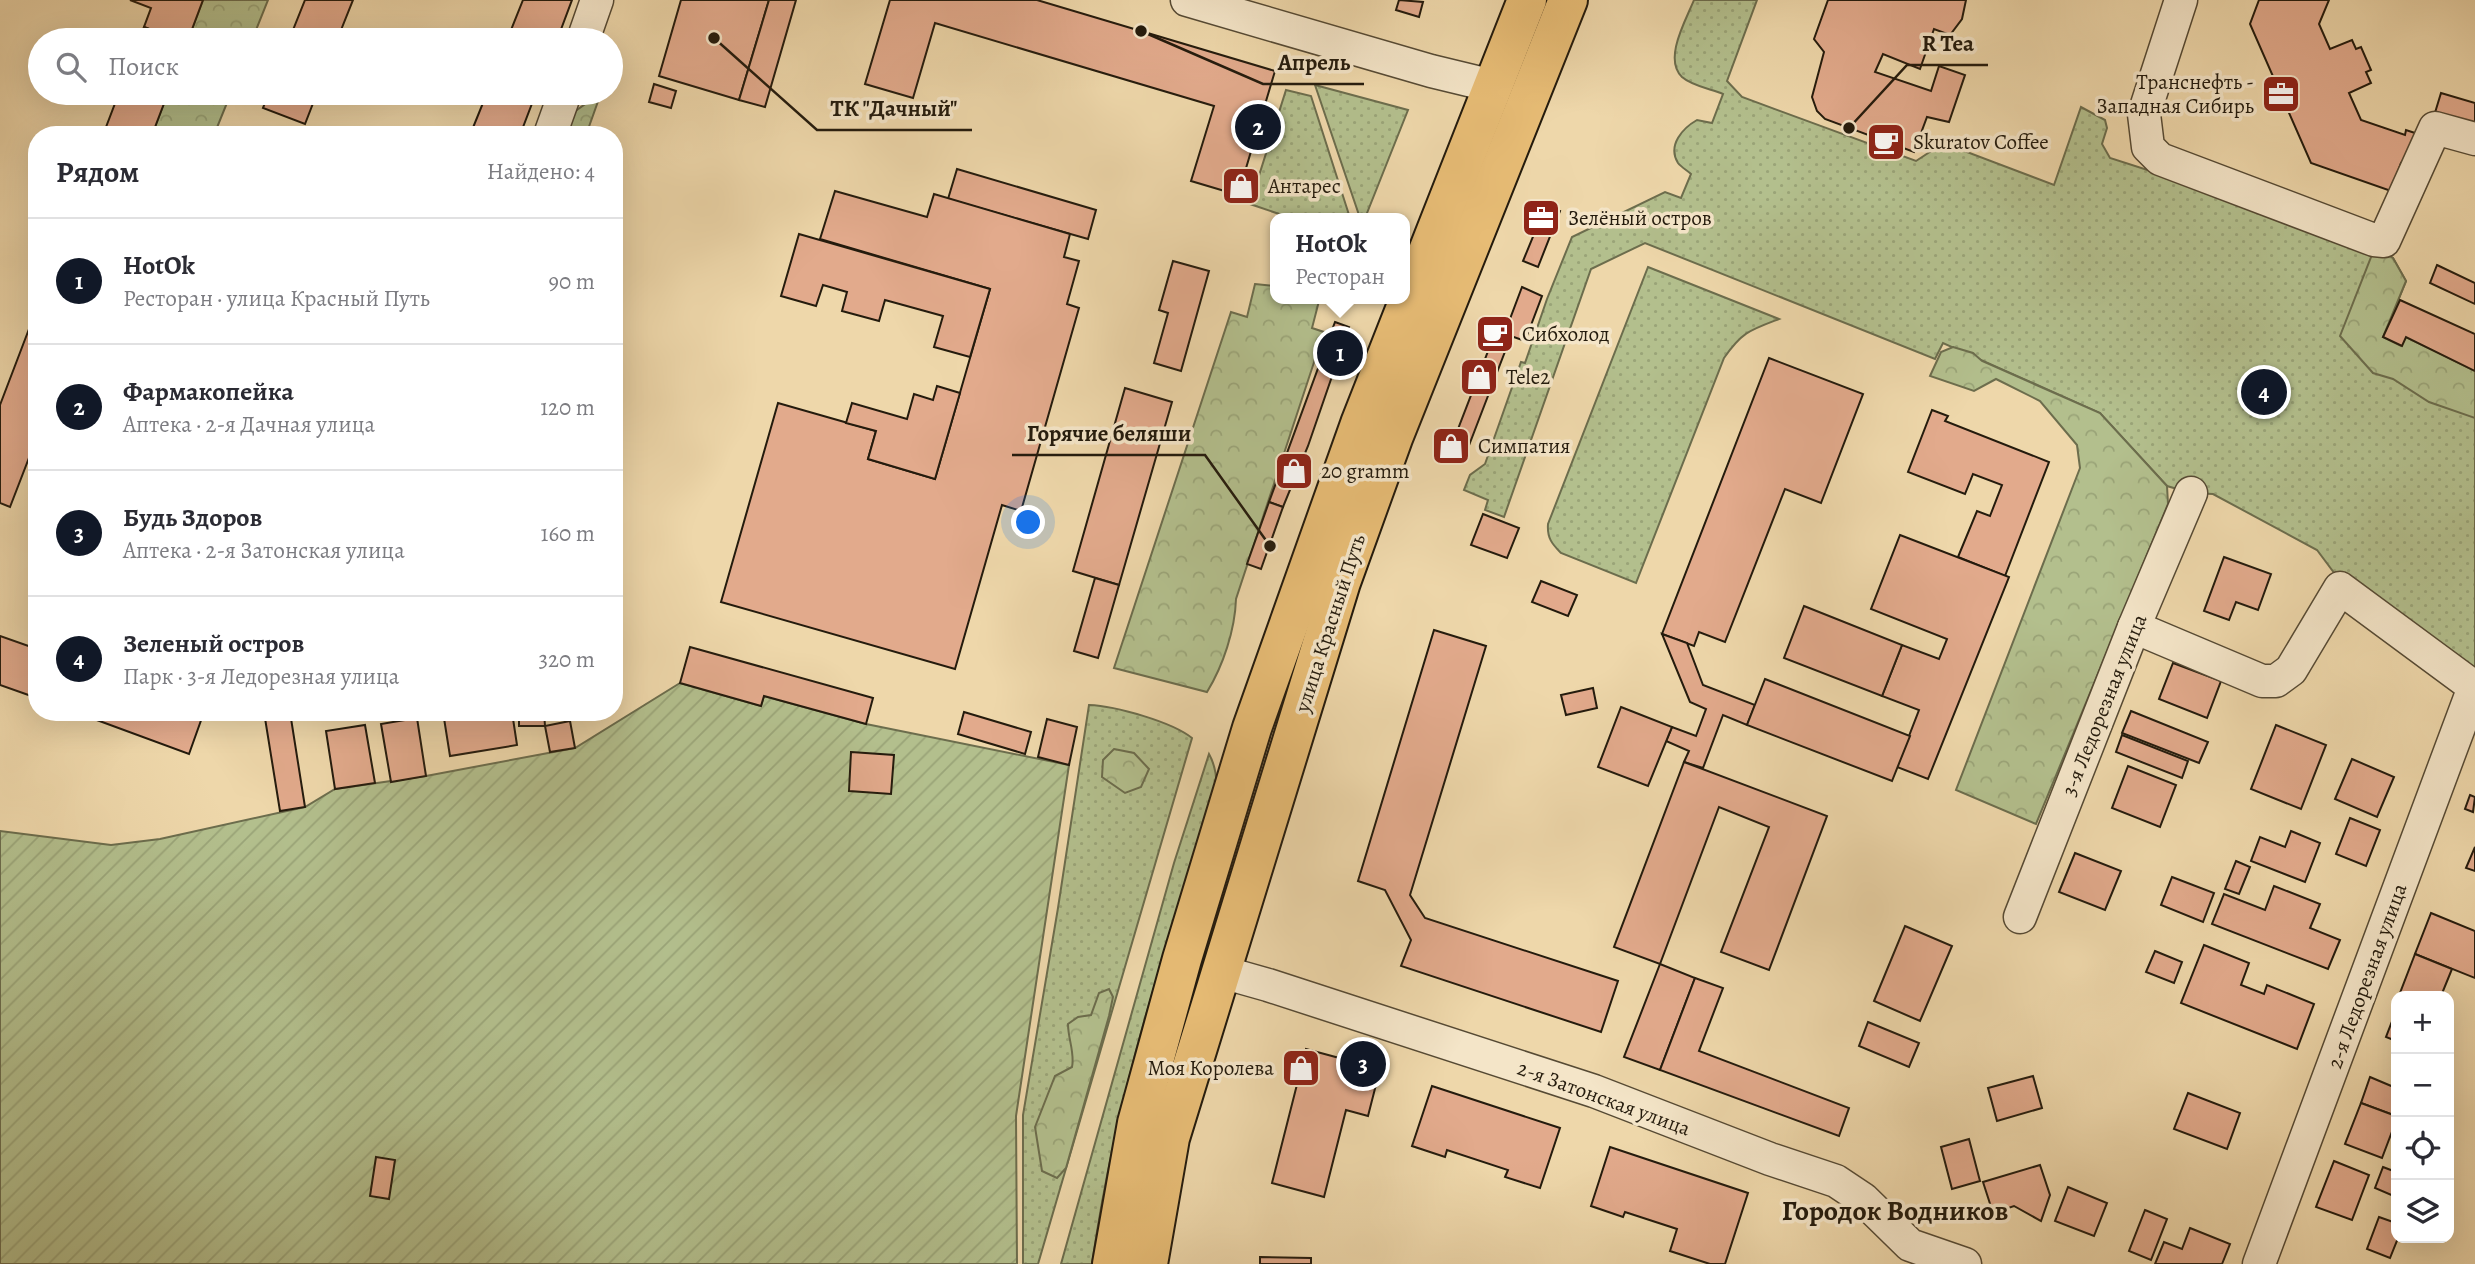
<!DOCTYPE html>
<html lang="ru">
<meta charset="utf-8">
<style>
:root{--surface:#fff;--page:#f2f2f3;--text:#2b2b33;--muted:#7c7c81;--line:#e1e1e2;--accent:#111827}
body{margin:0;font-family:Alegreya,serif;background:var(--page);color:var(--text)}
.controls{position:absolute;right:21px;bottom:21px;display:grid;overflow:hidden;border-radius:14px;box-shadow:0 7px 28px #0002}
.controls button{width:63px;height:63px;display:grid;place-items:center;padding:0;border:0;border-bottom:2px solid var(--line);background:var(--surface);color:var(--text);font:35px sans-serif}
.you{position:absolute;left:1029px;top:523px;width:24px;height:24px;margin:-18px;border:5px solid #fff;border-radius:50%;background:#1a73e8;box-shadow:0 0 0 10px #1a73e833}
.badge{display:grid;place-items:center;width:46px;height:46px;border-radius:50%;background:var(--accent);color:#fff;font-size:23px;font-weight:700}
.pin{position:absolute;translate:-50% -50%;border:4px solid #fff;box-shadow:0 2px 7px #0006}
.popup{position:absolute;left:1270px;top:213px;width:140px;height:91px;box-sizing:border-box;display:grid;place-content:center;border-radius:14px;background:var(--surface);filter:drop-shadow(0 2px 5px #0005);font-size:23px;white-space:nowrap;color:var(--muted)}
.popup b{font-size:26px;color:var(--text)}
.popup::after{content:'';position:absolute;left:50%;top:100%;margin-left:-14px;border:14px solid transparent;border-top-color:var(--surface)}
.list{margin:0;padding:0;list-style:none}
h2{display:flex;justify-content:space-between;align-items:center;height:91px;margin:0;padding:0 28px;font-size:30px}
h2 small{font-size:23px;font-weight:400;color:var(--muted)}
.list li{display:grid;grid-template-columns:46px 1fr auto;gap:21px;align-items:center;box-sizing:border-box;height:126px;padding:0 28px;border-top:2px solid var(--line)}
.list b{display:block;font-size:26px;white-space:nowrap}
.list p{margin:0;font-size:23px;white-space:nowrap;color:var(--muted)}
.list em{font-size:23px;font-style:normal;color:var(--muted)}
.icon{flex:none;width:38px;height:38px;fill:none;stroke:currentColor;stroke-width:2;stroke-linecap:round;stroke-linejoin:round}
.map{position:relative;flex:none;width:2475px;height:1264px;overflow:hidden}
.search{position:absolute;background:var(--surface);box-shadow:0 7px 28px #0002;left:28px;top:28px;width:595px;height:77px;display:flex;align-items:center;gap:18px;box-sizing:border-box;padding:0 24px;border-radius:38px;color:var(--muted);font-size:26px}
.panel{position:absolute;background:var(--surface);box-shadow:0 7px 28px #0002;left:28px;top:126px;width:595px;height:595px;border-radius:28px}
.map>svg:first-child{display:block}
.grass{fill:url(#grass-dots);stroke:#6c6d4d;stroke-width:2}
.forest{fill:url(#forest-crowns);stroke:#6c6d4d;stroke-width:2}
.garden{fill:url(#garden-furrows);stroke:#6c6d4d;stroke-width:2}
.building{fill:#e2aa8c;stroke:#241b0d;stroke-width:2}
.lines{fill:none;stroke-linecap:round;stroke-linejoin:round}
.minor-casing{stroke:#564a34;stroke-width:35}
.major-casing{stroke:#241b0d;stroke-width:42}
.minor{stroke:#f4e5c8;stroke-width:32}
.major{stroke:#e7bc75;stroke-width:38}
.labels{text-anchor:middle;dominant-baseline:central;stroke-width:7;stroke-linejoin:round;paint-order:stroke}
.poi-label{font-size:21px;fill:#241b0d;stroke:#f4e5c8;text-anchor:start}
.street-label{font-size:21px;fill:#241b0d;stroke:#f4e5c8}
.district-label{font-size:28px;font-weight:bold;fill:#241b0d;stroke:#f4e5c8}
.leader{fill:none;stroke:#241b0d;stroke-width:2.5}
.callout-dot{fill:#241b0d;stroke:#f4e5c8;stroke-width:2.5}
.callout-label{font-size:23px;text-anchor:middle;font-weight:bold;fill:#241b0d;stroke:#f4e5c8;stroke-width:7;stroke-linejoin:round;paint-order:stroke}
</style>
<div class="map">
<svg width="2475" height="1264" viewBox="0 0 2475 1264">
<defs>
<pattern id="grass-dots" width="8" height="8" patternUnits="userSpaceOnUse" patternTransform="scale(1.75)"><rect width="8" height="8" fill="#b3bf8d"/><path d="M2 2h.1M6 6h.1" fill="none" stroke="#9aa478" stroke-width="1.8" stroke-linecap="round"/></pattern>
<pattern id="forest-crowns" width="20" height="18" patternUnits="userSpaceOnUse" patternTransform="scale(1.75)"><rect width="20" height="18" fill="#b3bf8d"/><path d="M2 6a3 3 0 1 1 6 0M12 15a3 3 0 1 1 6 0" fill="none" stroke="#9aa478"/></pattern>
<pattern id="garden-furrows" width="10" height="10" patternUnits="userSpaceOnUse" patternTransform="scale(1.75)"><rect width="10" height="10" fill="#b3bf8d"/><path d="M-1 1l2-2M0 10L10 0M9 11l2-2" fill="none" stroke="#9aa478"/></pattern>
</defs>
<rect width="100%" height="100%" fill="#eed7aa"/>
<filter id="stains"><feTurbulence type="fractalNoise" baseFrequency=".00286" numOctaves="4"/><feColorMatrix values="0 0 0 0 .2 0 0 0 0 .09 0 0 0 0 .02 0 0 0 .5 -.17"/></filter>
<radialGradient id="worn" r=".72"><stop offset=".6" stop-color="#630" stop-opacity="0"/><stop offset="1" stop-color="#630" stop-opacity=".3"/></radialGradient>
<g class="grass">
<path d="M1694 0H1757L1727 81 1742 97 1916 161 1939 146 1946 144 2054 185 2081 107 2105 120 2107 128 2102 144 2110 158 2188 183 2393 258 2406 281 2383 337 2401 346 2406 337 2475 371V682L2335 574 2317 550 2213 494 2191 493 2167 486 2100 413 1943 343 1935 359 1645 243 1591 269 1504 517 1485 510 1488 500 1464 490 1470 475 1485 464 1521 362 1525 363 1547 299 1572 237 1665 192 1681 198 1691 174C1688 171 1681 167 1678 163 1667 145 1683 128 1697 120L1712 123 1723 94C1711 89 1692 86 1682 77 1663 59 1686 20 1694 0Z"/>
<path d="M1315 85 1408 110 1365 218H1360Z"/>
<path d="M1286 90 1311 96 1350 218H1291L1250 204Z"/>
<path d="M1648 267 1779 319C1750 330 1742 332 1724 358L1636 583 1561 553C1552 544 1547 538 1548 524Z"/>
<path d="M1089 705C1116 706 1172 722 1192 738L1038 1264H1023V1115L1058 908Z"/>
<path d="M1209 754C1229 790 1204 836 1192 871 1147 998 1111 1131 1092 1264H1061L1174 863Z"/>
</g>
<g class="forest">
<path d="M203 0H268L252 40H188Z"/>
<path d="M168 93H231L214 135H152Z"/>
<path d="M601 93 586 135H561L567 117Z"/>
<path d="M2375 247 2393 258 2406 281 2383 337 2401 346 2406 337 2475 371V418L2429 402 2393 379 2373 373 2340 336Z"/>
<path d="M1255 284 1275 286V299H1313L1319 301 1312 328 1324 332 1236 599C1235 630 1223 666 1207 692L1114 668 1231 312 1247 317Z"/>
<path d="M1953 347 1973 353 1982 361 2100 413 2167 486 2168 504 2036 824 1956 790 2080 468 2077 445 2040 401 1996 379 1974 391 1930 376 1941 352Z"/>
<path d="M1114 749 1134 753 1149 769 1141 787 1125 793 1102 777 1103 760Z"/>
<path d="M1109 989 1113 997 1109 1016 1066 1168 1057 1178 1042 1171 1035 1127 1055 1076 1072 1067C1075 1053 1068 1039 1068 1024L1078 1017 1091 1015 1099 993Z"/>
</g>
<path class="garden" d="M680 683 761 706 764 696 866 724 1069 765 1016 1116 1017 1264H0V831L111 845 160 839 305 807 335 789 426 776 575 748Z"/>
<g class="building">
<path d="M130 0H203L188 40H178L144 27 151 8Z"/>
<path d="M305 0H353L337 40H289Z"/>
<path d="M523 0H572L557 40H507Z"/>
<path d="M681 0H769L739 100 659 76Z"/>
<path d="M769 0H796L765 107 739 100Z"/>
<path d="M890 0H1037L1275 71 1238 195 1191 181 1214 106 935 23 913 98 865 84Z"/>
<path d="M1399 0 1423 2 1419 17 1396 10Z"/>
<path d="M1828 0H1966L1962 19 1950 35 1934 29 1920 69 1883 54 1875 72 1931 91 1939 66 1965 75 1949 122 1927 117 1914 152 1825 119 1817 111 1812 97 1824 52 1814 39Z"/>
<path d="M2259 0H2329L2319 24 2330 49 2352 40 2356 49 2361 47 2371 70 2366 72 2371 83 2349 93 2361 120 2405 135 2406 130 2421 135 2410 166 2401 163 2391 191 2311 163 2250 24Z"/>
<path d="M144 27 178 40H139Z"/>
<path d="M654 84 676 91 671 108 649 102Z"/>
<path d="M119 93H168L152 135H103Z"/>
<path d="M269 93H317L305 124 263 108Z"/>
<path d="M487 93H536L520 135H470Z"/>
<path d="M2441 93 2475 103V128L2434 116Z"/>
<path d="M957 169 1096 210 1088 239 948 199Z"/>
<path d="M835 191 927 217 934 194 1070 234 1064 257 1079 261 1067 304 1079 308 1021 511 1002 505 955 669 721 602 778 403 876 431 868 459 935 479 990 289 820 239Z"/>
<path d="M1546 205 1560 211 1538 267 1523 261Z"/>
<path d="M799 234 990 289 970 357 934 347 943 316 885 300 879 321 842 311 847 292 823 285 816 306 781 296Z"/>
<path d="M1173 261 1209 271 1181 371 1154 363 1168 313 1159 310Z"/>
<path d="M2437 265 2475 283V304L2430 283Z"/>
<path d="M1522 287 1542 296 1525 341 1511 336 1463 461 1448 455 1497 328 1505 332Z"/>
<path d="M2400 300 2475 334V371L2406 337 2402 346 2383 337Z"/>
<path d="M37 308V437L10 507 0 503V405Z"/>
<path d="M1335 322 1349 327 1308 446 1283 507 1269 502Z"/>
<path d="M1769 358 1863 394 1821 503 1785 489 1725 642 1699 632 1694 646 1662 634Z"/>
<path d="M937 386 960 393 935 479 868 459 876 431 846 423 852 403 907 419 914 394 933 400Z"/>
<path d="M1125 388 1172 402 1119 585 1073 571Z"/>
<path d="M1932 410 1948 416 1945 421 2049 462 2005 576 1958 557 1977 511 1990 516 2002 485 1973 474 1965 494 1908 472Z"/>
<path d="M1269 502 1283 507 1261 569 1247 564Z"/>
<path d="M1483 514 1519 528 1507 558 1471 545Z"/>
<path d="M1900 535 2009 577 1928 779 1897 767 1919 710 1882 696 1902 645 1939 659 1947 639 1871 609Z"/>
<path d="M2224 557 2271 574 2258 610 2236 602 2229 620 2204 611Z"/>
<path d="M1095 578 1119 585 1098 658 1074 651Z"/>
<path d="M1541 581 1577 595 1568 616 1532 602Z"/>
<path d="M1804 606 1902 645 1882 696 1784 658Z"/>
<path d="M1434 630 1486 646 1410 895 1425 918 1618 981 1601 1032 1401 966 1411 940 1385 890 1358 881Z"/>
<path d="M1662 634 1687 643 1703 685 1755 705 1747 725 1723 715 1703 768 1684 762 1689 751 1666 741 1672 727 1696 736 1706 709 1690 702Z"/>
<path d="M0 636 37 649V698L0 685Z"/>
<path d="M690 647 873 698 866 724 764 696 761 706 680 683Z"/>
<path d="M2173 663 2221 681 2207 718 2159 699Z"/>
<path d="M1765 679 1910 736 1892 781 1747 725Z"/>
<path d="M1593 688 1597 708 1566 715 1561 695Z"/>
<path d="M1621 707 1672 727 1648 786 1598 767Z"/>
<path d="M2131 711 2208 742 2199 763 2122 733Z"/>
<path d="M75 712H204L189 754Z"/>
<path d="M264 712H290L305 807 280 811Z"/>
<path d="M443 712H512L517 745 450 756Z"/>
<path d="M519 712H544L545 726H519Z"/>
<path d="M964 712 1031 732 1025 754 958 734Z"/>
<path d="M417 718 426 776 391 782 381 724Z"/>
<path d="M1047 719 1077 727 1069 765 1038 757Z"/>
<path d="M570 721 575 748 550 752 545 726Z"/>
<path d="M365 725 375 783 335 789 326 731Z"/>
<path d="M2276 725 2326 745 2301 809 2251 789Z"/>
<path d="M2122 735 2188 761 2182 778 2116 752Z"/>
<path d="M851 752 894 755 891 794 849 791Z"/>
<path d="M2352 759 2394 777 2377 817 2335 799Z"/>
<path d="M1684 762 1827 816 1769 970 1721 952 1769 827 1719 807 1660 964 1614 947Z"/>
<path d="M2128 766 2176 785 2160 827 2112 808Z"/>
<path d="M2470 795 2475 797 2473 812 2465 809Z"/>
<path d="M2350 818 2380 830 2366 866 2336 854Z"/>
<path d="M2291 831 2320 843 2305 882 2251 861 2260 837 2285 847Z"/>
<path d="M2475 847V871L2466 868Z"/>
<path d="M2075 853 2121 871 2105 910 2059 892Z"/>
<path d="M2236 861 2250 867 2239 894 2225 889Z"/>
<path d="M2172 877 2214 893 2203 922 2161 905Z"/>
<path d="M2274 886 2320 904 2310 928 2340 940 2328 969 2212 924 2224 894 2265 910Z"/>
<path d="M2431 913 2475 931V978L2415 954Z"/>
<path d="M1905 926 1952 946 1920 1021 1874 1001Z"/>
<path d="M2204 945 2249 963 2241 985 2264 994 2267 985 2314 1004 2297 1049 2181 1003Z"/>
<path d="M2155 951 2182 962 2174 983 2146 972Z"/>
<path d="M2415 954 2452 969 2441 996H2407L2400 993Z"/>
<path d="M1660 964 1695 978 1660 1070 1624 1057Z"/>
<path d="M1695 978 1723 988 1699 1051 1849 1108 1839 1136 1660 1070Z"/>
<path d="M2396 1011V1041L2386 1037Z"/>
<path d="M1868 1022 1919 1043 1909 1067 1859 1046Z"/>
<path d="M1306 1049 1380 1069 1368 1116 1346 1110 1324 1197 1272 1183Z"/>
<path d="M2033 1076 2042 1108 1997 1121 1988 1088Z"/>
<path d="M2370 1077 2396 1088V1116L2361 1103Z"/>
<path d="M1432 1086 1560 1128 1540 1188 1505 1177 1508 1170 1447 1150 1445 1157 1412 1146Z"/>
<path d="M2188 1093 2240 1113 2227 1149 2174 1129Z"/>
<path d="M2361 1103 2396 1116V1121L2382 1158 2345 1144Z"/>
<path d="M1969 1139 1980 1181 1952 1189 1941 1147Z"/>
<path d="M1610 1147 1748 1193 1725 1264H1710L1670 1251 1677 1229 1625 1212 1623 1217 1591 1206Z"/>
<path d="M376 1157 395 1160 389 1199 370 1196Z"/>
<path d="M2334 1161 2369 1175 2352 1220 2316 1207Z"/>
<path d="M2040 1165 2050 1195 2041 1221 2014 1206 1993 1213 1983 1182Z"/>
<path d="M2383 1167 2396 1172V1197L2375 1188Z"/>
<path d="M2068 1187 2107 1203 2094 1236 2055 1221Z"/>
<path d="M2145 1210 2167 1219 2151 1260 2129 1251Z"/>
<path d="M2379 1217 2396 1223 2398 1238 2390 1258 2367 1249Z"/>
<path d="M2190 1228 2230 1244 2222 1264H2155L2164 1242 2182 1249Z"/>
<path d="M1260 1257 1311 1258V1264H1260Z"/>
</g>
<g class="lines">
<defs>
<g id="minor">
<path d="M1187 0 1431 71 1493 86"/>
<path d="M2181 0 2144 114 2148 147 2160 159 2374 240 2384 241 2435 128 2475 139"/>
<path d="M583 40 597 0"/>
<path d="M550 135 565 93"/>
<path d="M2134 627 2262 681H2276L2291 670 2340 588 2474 687 2259 1264"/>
<path d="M2020 917 2134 627 2191 493"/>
<path d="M1222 972 1268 985 1594 1091 1770 1159 1836 1181 1863 1199 1910 1245 1965 1264"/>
</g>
<g id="major">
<path d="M1112 1264 1137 1123 1182 959 1252 728 1360 424 1527 0"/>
<path d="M1148 1264 1170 1138 1341 582 1393 438 1568 0"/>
</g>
</defs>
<use href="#minor" class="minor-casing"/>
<use href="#major" class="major-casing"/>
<use href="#minor" class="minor"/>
<use href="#major" class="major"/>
</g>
<defs>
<symbol id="office-square" viewBox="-11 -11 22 22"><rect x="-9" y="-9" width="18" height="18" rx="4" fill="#8f2418" stroke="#f4e5c8"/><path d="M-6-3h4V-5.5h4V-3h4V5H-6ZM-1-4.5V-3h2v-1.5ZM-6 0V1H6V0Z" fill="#fff"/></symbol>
<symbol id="cafe-square" viewBox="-11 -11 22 22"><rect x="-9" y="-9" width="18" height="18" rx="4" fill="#8f2418" stroke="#f4e5c8"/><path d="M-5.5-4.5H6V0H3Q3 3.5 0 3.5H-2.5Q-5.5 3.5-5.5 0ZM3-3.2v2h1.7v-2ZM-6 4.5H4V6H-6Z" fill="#fff"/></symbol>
<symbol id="shop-square" viewBox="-11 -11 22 22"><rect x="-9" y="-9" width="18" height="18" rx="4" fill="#8f2418" stroke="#f4e5c8"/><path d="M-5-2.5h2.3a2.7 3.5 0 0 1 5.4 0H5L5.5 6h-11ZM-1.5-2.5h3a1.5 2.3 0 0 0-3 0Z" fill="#fff"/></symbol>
</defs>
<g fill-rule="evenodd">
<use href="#office-square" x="2259" y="72" width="44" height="44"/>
<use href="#cafe-square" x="1864" y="120" width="44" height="44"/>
<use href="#shop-square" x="1219" y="164" width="44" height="44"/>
<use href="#office-square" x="1519" y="196" width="44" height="44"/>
<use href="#cafe-square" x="1473" y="312" width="44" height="44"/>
<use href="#shop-square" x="1457" y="355" width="44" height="44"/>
<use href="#shop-square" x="1429" y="424" width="44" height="44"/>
<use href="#shop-square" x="1272" y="449" width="44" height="44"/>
<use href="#shop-square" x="1279" y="1046" width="44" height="44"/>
</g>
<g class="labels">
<g class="poi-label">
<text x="2254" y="82" text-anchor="end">Транснефть -<tspan x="2254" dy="24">Западная Сибирь</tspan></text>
<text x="1913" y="142">Skuratov Coffee</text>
<text x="1268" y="186">Антарес</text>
<text x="1568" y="218">Зелёный остров</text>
<text x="1522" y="334">Сибхолод</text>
<text x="1506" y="377">Tele2</text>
<text x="1478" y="446">Симпатия</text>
<text x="1321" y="471">20 gramm</text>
<text x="1274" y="1068" text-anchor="end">Моя Королева</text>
</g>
<g class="street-label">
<text transform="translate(1330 623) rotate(-72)">улица Красный Путь</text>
<text transform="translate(2104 705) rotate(-68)">3-я Ледорезная улица</text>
<text transform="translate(2367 976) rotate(-70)">2-я Ледорезная улица</text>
<text transform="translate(1604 1098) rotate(20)">2-я Затонская улица</text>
</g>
<g class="district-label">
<text x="1895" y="1211">Городок Водников</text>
</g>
</g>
<path class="leader" d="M1849 128L1907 65H1988M1141 31L1263 84H1364M714 38L817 130H972M1270 546L1205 455H1012"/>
<g class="callout-dot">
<circle cx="1849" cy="128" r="7"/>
<circle cx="1141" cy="31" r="7"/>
<circle cx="714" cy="38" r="7"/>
<circle cx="1270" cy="546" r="7"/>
</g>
<g class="callout-label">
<text x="1948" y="51">R Tea</text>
<text x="1314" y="70">Апрель</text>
<text x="894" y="116">ТК "Дачный"</text>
<text x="1109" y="441">Горячие беляши</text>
</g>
<rect width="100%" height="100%" filter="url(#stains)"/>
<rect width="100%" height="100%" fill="url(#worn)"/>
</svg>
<div class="controls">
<button>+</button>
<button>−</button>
<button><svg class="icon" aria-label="locate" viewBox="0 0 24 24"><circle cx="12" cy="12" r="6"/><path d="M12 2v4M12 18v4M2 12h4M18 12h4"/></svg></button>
<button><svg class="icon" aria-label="layers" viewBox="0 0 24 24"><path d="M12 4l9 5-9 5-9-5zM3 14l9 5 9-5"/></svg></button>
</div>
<div class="you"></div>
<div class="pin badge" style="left:1340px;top:353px">1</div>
<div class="popup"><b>HotOk</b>Ресторан</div>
<div class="pin badge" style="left:1258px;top:127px">2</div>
<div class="pin badge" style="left:1363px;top:1064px">3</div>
<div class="pin badge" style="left:2264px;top:392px">4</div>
<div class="search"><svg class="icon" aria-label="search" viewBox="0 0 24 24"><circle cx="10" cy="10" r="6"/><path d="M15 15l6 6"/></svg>Поиск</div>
<section class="panel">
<h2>Рядом<small>Найдено: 4</small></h2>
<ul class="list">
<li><span class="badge">1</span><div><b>HotOk</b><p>Ресторан · улица Красный Путь</p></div><em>90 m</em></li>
<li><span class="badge">2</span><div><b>Фармакопейка</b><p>Аптека · 2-я Дачная улица</p></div><em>120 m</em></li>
<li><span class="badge">3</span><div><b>Будь Здоров</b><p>Аптека · 2-я Затонская улица</p></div><em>160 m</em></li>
<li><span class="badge">4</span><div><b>Зеленый остров</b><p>Парк · 3-я Ледорезная улица</p></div><em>320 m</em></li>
</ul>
</section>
</div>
